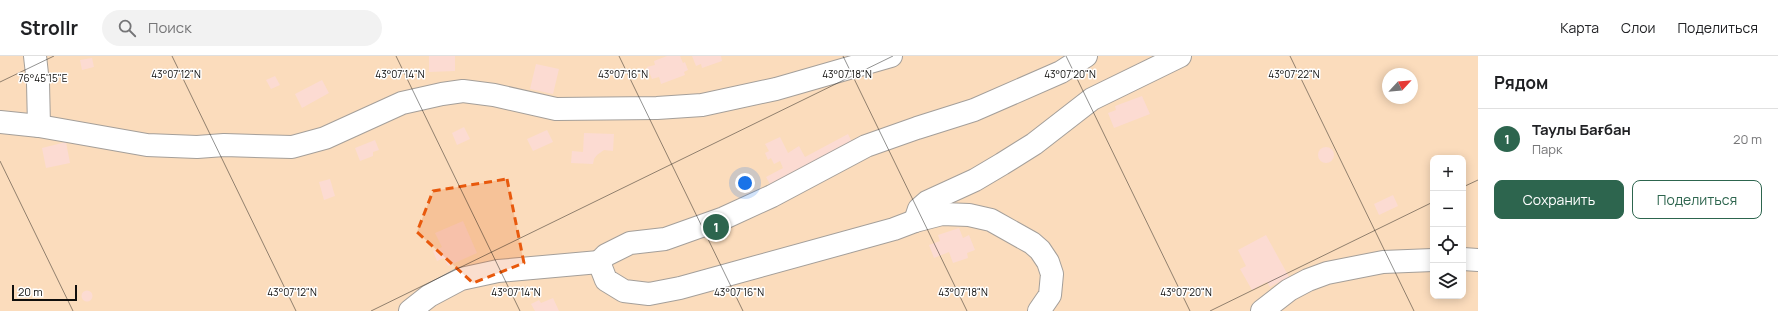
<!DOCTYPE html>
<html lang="ru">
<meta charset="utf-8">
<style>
:root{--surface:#fff;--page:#f2f2f2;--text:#202124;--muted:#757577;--line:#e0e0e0;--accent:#2d654e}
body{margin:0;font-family:Manrope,sans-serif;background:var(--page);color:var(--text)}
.controls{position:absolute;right:12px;bottom:12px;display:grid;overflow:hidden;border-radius:8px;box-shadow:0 2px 10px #0003}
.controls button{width:36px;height:36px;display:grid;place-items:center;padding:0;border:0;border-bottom:1px solid var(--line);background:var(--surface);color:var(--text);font:20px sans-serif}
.compass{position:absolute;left:1382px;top:12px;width:36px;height:36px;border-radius:50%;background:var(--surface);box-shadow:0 2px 10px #0003;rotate:64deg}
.scale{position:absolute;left:12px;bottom:10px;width:65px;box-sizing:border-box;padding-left:4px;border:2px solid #100f0d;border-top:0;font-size:11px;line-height:14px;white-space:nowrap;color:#100f0d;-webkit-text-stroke:3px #fff;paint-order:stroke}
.you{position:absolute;left:745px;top:127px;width:14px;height:14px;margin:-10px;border:3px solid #fff;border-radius:50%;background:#1a73e8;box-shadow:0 0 0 6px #1a73e833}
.badge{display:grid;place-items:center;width:26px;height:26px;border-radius:50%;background:var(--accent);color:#fff;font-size:13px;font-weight:700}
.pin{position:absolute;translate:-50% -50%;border:2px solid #fff;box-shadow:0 1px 4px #0006}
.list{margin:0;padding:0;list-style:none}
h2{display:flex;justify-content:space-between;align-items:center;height:52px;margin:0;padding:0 16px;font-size:17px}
h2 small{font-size:13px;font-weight:400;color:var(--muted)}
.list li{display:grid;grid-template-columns:26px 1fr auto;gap:12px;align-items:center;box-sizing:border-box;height:60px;padding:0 16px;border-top:1px solid var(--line)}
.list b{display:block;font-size:15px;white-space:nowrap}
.list p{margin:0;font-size:13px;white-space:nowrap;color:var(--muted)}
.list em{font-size:13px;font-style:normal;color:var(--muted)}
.actions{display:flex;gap:8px;padding:12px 16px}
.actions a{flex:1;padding:9px 0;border:1px solid var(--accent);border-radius:8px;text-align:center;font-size:14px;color:var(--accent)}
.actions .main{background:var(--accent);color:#fff}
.icon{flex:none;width:22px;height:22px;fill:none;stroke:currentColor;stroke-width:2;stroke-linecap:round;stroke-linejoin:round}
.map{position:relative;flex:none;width:1478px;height:255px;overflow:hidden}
header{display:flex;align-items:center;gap:24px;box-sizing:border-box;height:56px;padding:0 20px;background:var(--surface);border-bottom:1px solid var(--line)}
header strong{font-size:19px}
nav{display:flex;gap:22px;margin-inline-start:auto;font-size:14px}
.search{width:280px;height:36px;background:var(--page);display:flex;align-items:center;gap:10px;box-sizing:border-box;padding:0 14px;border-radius:22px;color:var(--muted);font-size:15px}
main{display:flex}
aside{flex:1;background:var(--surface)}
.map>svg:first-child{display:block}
.green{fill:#fbdcbc;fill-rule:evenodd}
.building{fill:#fcdbd2}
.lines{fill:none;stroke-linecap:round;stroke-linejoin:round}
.minor-casing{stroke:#a49f9a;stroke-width:24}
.minor{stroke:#fff;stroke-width:22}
.marked{fill:#e8590c;fill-opacity:0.2;stroke:#e8590c;stroke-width:3;stroke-dasharray:8 5;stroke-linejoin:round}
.ticks{fill:none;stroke:#100f0d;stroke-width:1;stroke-opacity:0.45}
.ticks-label{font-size:10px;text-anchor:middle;fill:#100f0d;stroke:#fff;stroke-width:3;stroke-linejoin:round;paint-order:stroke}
</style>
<header>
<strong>Strollr</strong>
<div class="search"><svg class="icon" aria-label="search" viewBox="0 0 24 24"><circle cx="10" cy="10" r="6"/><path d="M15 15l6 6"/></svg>Поиск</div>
<nav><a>Карта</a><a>Слои</a><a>Поделиться</a></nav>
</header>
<main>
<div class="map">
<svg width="1478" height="255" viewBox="0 0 1478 255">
<rect width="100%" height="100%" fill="#fcf7f1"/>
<path class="green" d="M0 0H1478V255H0ZM1388 18H1412V42H1388ZM1433 102H1463V240H1433Z"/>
<g class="building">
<path d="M429 0H455V15L429 16Z"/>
<path d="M667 0H680L683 7 685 6 688 14 684 16 685 19 661 28 659 21 652 23 647 11 655 9 654 5Z"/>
<path d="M692 0H721L722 5 702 12 701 8 696 10Z"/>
<path d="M92 2 94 11 82 14 80 4Z"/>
<path d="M536 8 559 13 553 38 530 33Z"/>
<path d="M275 20 280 29 271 33 266 24Z"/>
<path d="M322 24 329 37 302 52 295 38Z"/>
<path d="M1142 40 1150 58 1114 72 1108 57 1116 54 1115 50Z"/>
<path d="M464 71 470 83 457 89 452 77Z"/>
<path d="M547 74 553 86 533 95 527 83Z"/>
<path d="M584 77 614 78 613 95 604 94 597 99 594 103 593 108 571 107 572 95 583 96Z"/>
<path d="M848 78 853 88 772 132 766 121 783 112 780 105 774 108 771 102 768 104 765 97 769 95 765 88 780 81 788 97 799 90 805 101Z"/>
<path d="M375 84 379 94 373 96V100L360 105 355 92Z"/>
<path d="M66 86 70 107 46 112 42 92Z"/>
<circle cx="1326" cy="99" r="8"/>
<path d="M330 123 335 140 324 144 319 126Z"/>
<path d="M1393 139 1398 150 1379 159 1374 148Z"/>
<path d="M463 165 477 197 448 210 444 202 437 205 433 195 442 191 435 177Z"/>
<path d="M959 172 963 182 969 179 975 194 967 197 968 202 953 207 949 196 934 202 929 189 940 185 938 179Z"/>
<path d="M1266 179 1289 221 1270 231 1267 226 1252 234 1240 213 1246 210 1238 194Z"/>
<circle cx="87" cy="240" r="5.5"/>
<path d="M553 242 559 255H535L531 248 539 244 541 247Z"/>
</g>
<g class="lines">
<defs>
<g id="minor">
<path d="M35 0 38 27 39 70"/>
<path d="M0 66 39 70 147 89 197 91 224 89 292 91 325 82 402 47 442 38 463 35 494 39 556 53 657 52 702 49 776 33 891 0"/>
<path d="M915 165 919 153 927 146 975 124 1002 108 1034 88 1092 43 1180 0"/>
<path d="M1463 203 1478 204"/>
<path d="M410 255 429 240 461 223 498 215 599 206"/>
<path d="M1039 255 1050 239 1052 218 1048 206 1040 194 1032 187 991 164 969 159 942 158 915 165 894 173 680 232 649 238 624 235 606 224 599 206 606 199 630 187 665 183 724 162 772 140 866 90 917 72 974 54 1061 16 1086 0"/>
<path d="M1262 255 1289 234 1308 224 1327 217 1383 206 1433 204"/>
</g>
</defs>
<use href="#minor" class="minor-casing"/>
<use href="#minor" class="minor"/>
</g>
<path class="marked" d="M507 123 524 207 473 227 417 176 433 135Z"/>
<path class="ticks" d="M172 0 296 255M396 0 520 255M619 0 743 255M843 0 967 255M1066 0 1190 255M1290 0 1414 255M0 26 54 0M0 105 73 255M1463 131 1478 124M371 255 893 0M1210 255 1433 146"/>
<g class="ticks-label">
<text x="1294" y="22">43°07'22"N</text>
<text x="176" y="22">43°07'12"N</text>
<text x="400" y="22">43°07'14"N</text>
<text x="623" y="22">43°07'16"N</text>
<text x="847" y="22">43°07'18"N</text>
<text x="1070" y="22">43°07'20"N</text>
<text x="43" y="26">76°45'15"E</text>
<text x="292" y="240">43°07'12"N</text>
<text x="516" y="240">43°07'14"N</text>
<text x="739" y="240">43°07'16"N</text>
<text x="963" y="240">43°07'18"N</text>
<text x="1186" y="240">43°07'20"N</text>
</g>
</svg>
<div class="controls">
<button>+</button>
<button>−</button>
<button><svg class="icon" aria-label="locate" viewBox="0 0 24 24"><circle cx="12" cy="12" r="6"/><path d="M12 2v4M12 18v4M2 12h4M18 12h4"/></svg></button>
<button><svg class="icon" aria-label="layers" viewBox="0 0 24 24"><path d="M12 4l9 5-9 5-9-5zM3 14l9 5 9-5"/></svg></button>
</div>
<svg class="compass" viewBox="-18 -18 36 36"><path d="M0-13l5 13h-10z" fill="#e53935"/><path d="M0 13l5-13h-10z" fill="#757577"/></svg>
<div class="scale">20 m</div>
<div class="you"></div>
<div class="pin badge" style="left:716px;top:171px">1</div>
</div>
<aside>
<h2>Рядом<small></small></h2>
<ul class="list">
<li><span class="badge">1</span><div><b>Таулы Бағбан</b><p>Парк</p></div><em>20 m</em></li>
</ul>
<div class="actions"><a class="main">Сохранить</a><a>Поделиться</a></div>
</aside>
</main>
